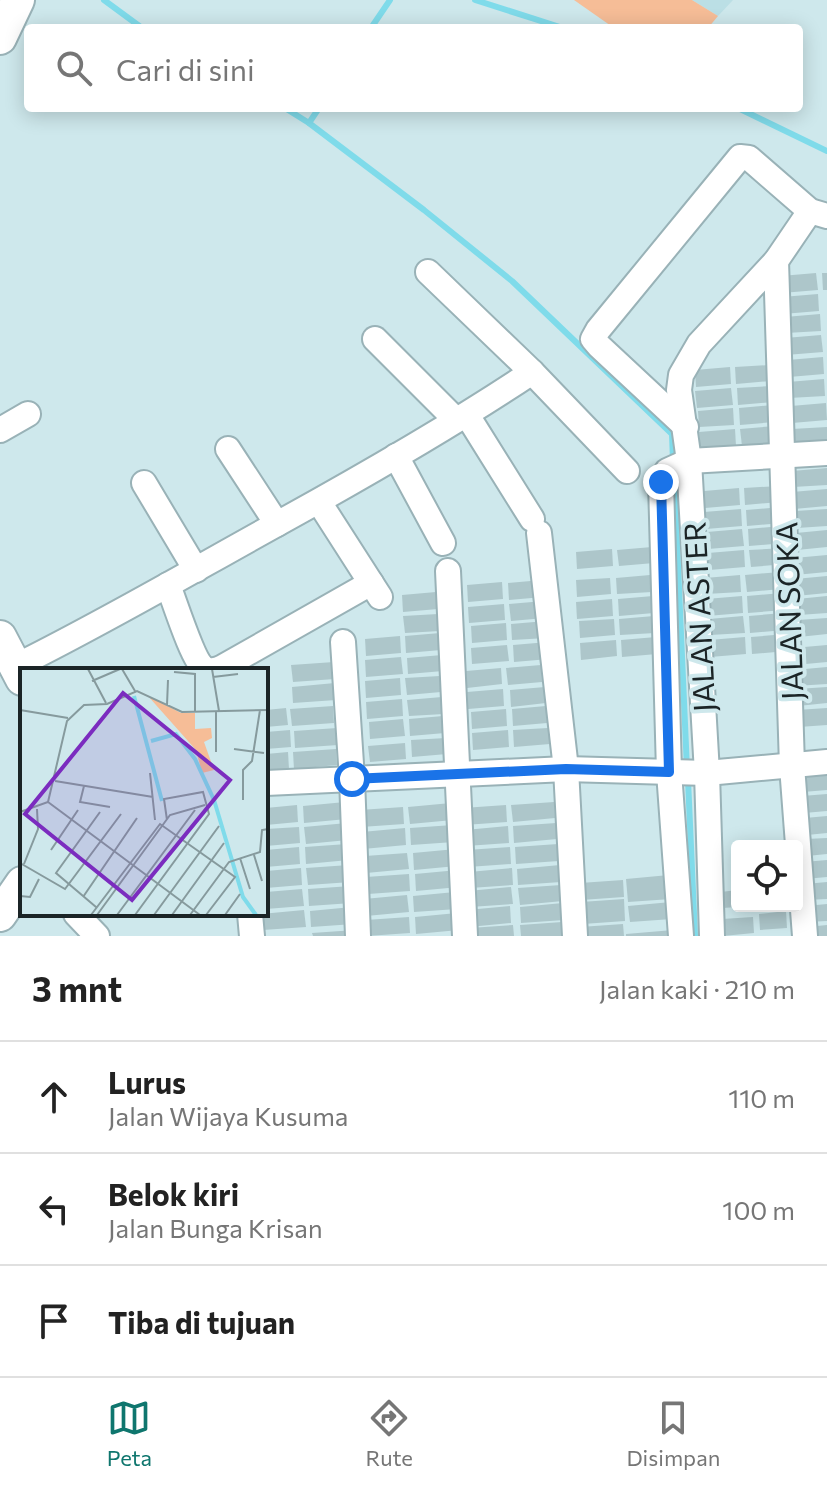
<!DOCTYPE html>
<html lang="id">
<meta charset="utf-8">
<style>
:root{--surface:#fff;--page:#f6f6f6;--text:#222;--muted:#767676;--line:#e0e0e0;--accent:#0f766e}
body{margin:0;font-family:Commissioner,sans-serif;background:var(--page);color:var(--text)}
.controls{position:absolute;right:24px;bottom:24px;display:grid;overflow:hidden;border-radius:8px;box-shadow:0 4px 20px #0003}
.controls button{width:72px;height:72px;display:grid;place-items:center;padding:0;border:0;border-bottom:2px solid var(--line);background:var(--surface);color:var(--text);font:40px sans-serif}
.stop{position:absolute;width:24px;height:24px;margin:-18px;border:6px solid #1a73e8;border-radius:50%;background:#fff}
.stop.end{background:#1a73e8;border-color:#fff;box-shadow:0 2px 8px #0008}
.list{margin:0;padding:0;list-style:none}
h2{display:flex;justify-content:space-between;align-items:center;height:104px;margin:0;padding:0 32px;font-size:34px}
h2 small{font-size:26px;font-weight:400;color:var(--muted)}
.list li{display:grid;grid-template-columns:52px 1fr auto;gap:24px;align-items:center;box-sizing:border-box;height:112px;padding:0 32px;border-top:2px solid var(--line)}
.list b{display:block;font-size:30px;white-space:nowrap}
.list p{margin:0;font-size:26px;white-space:nowrap;color:var(--muted)}
.list em{font-size:26px;font-style:normal;color:var(--muted)}
.icon{flex:none;width:44px;height:44px;fill:none;stroke:currentColor;stroke-width:2;stroke-linecap:round;stroke-linejoin:round}
.map{position:relative;flex:none;width:827px;height:936px;overflow:hidden}
.search{position:absolute;background:var(--surface);box-shadow:0 4px 20px #0003;left:24px;right:24px;top:24px;height:88px;display:flex;align-items:center;gap:20px;box-sizing:border-box;padding:0 28px;border-radius:8px;color:var(--muted);font-size:30px}
.sheet{height:440px;background:var(--surface)}
nav{display:flex;justify-content:space-around;align-items:center;box-sizing:border-box;height:112px;border-top:2px solid var(--line);background:var(--surface);font-size:22px;color:var(--muted)}
nav a{display:grid;justify-items:center;gap:4px}
nav .on{color:var(--accent)}
.map>svg:first-child{display:block}
.built{fill:#bbdfe5}
.green{fill:#f6bd97}
.lines{fill:none;stroke-linecap:round;stroke-linejoin:round}
.stream{stroke:#7fdbea;stroke-width:6}
.building{fill:#adc6ca}
.minor-casing{stroke:#99b2b7;stroke-width:28}
.major-casing{stroke:#99b2b7;stroke-width:36}
.minor{stroke:#fff;stroke-width:24}
.major{stroke:#fff;stroke-width:32}
.route{stroke:#1a73e8;stroke-width:10}
.labels{text-anchor:middle;dominant-baseline:central;stroke-width:8;stroke-linejoin:round;paint-order:stroke}
.street-label{font-size:30px;fill:#1b2426;stroke:#cee8ec}
.inset-river{fill:none;stroke:#7fdbea;stroke-width:4}
.inset-road{fill:none;stroke:#869a9d;stroke-width:2}
.view{fill:#7b2cbf;fill-opacity:0.15;stroke:#7b2cbf;stroke-width:4}
.inset-edge{fill:none;stroke:#1b2426;stroke-width:4}
</style>
<div class="map">
<svg width="827" height="936" viewBox="0 0 827 936">
<rect width="100%" height="100%" fill="#cee8ec"/>
<path class="built" d="M692 0H733L718 16Z"/>
<path class="green" d="M574 0H692L718 16 708 28H614Z"/>
<g class="lines">
<g class="stream">
<path d="M104 0 142 28"/>
<path d="M475 0 563 28"/>
<path d="M371 28 390 0"/>
<path d="M285 108 309 123 424 210 512 281 672 434 673 461"/>
<path d="M738 108 827 151"/>
<path d="M309 123 319 108"/>
<path d="M674 476 687 769"/>
<path d="M688 780 695 936"/>
</g>
</g>
<g class="building">
<path d="M816 273 818 290 782 293 781 276Z"/>
<path d="M822 273H827V290H823Z"/>
<path d="M818 294 819 311 783 314 782 297Z"/>
<path d="M820 314 821 331 786 333 785 317Z"/>
<path d="M821 335 823 352 786 355 785 338Z"/>
<path d="M823 357 824 374 789 377 788 360Z"/>
<path d="M770 365 771 381 736 384 735 367Z"/>
<path d="M730 367 731 384 696 387 695 370Z"/>
<path d="M824 379 825 396 789 398 788 382Z"/>
<path d="M772 386 773 402 738 405 737 388Z"/>
<path d="M731 388 733 405 697 408 695 391Z"/>
<path d="M826 403 827 420 792 423 791 406Z"/>
<path d="M773 405 774 422 740 425 739 408Z"/>
<path d="M733 408 734 425 699 427 698 411Z"/>
<path d="M775 426 776 443 742 446 740 429Z"/>
<path d="M827 427V444L793 446 792 429Z"/>
<path d="M735 429 736 446 700 449 699 432Z"/>
<path d="M827 468V485L793 487 792 471Z"/>
<path d="M779 486 780 502 745 505 744 488Z"/>
<path d="M739 488 740 505 705 508 704 491Z"/>
<path d="M827 489V506L794 509 792 492Z"/>
<path d="M781 507 782 523 747 526 746 510Z"/>
<path d="M741 509 742 526 706 529 704 512Z"/>
<path d="M827 509V526L797 528 795 511Z"/>
<path d="M782 526 784 543 749 546 748 529Z"/>
<path d="M742 529 744 546 708 549 707 532Z"/>
<path d="M827 530V547L797 550 796 533Z"/>
<path d="M652 547 654 563 619 566 617 550Z"/>
<path d="M784 548 786 564 751 567 749 550Z"/>
<path d="M612 549 613 566 577 569 576 552Z"/>
<path d="M744 550 745 567 709 570 708 553Z"/>
<path d="M827 555V572L795 575 794 558Z"/>
<path d="M780 572 781 589 747 592 745 575Z"/>
<path d="M650 575 652 592 617 594 616 578Z"/>
<path d="M740 575 741 592 706 594 705 578Z"/>
<path d="M827 576V593L796 596 795 579Z"/>
<path d="M610 578 611 594 577 597 576 580Z"/>
<path d="M542 580 543 597 509 600 508 583Z"/>
<path d="M502 582 503 599 468 602 467 585Z"/>
<path d="M436 592 438 609 403 612 402 595Z"/>
<path d="M782 593 784 610 748 613 747 596Z"/>
<path d="M653 596 654 613 619 616 618 599Z"/>
<path d="M742 596 743 613 707 616 706 599Z"/>
<path d="M827 596V613L799 615 797 599Z"/>
<path d="M612 599 613 616 577 619 576 602Z"/>
<path d="M544 601 545 618 511 621 509 604Z"/>
<path d="M504 604 505 620 469 623 468 607Z"/>
<path d="M783 613 785 630 750 633 749 616Z"/>
<path d="M438 614 440 631 405 633 403 616Z"/>
<path d="M654 616 655 633 620 635 619 619Z"/>
<path d="M743 616 745 633 710 635 709 619Z"/>
<path d="M827 618V634L799 637 798 620Z"/>
<path d="M614 619 615 635 580 638 579 621Z"/>
<path d="M546 621 547 638 512 640 511 624Z"/>
<path d="M506 623 507 640 472 643 471 626Z"/>
<path d="M440 633 441 650 406 653 405 636Z"/>
<path d="M786 634 787 651 752 654 751 637Z"/>
<path d="M400 636 401 653 366 656 365 639Z"/>
<path d="M656 637 657 654 622 657 621 640Z"/>
<path d="M745 637 746 654 710 657 709 640Z"/>
<path d="M616 640 617 656 581 660 580 643Z"/>
<path d="M548 642 549 659 514 662 513 645Z"/>
<path d="M507 645 509 661 472 664 471 648Z"/>
<path d="M827 645V662L795 665 793 648Z"/>
<path d="M442 655 443 671 408 674 407 658Z"/>
<path d="M401 657 403 674 366 677 365 660Z"/>
<path d="M334 662 335 679 293 682 291 665Z"/>
<path d="M541 665 542 682 508 685 506 668Z"/>
<path d="M827 667V684L795 686 794 670Z"/>
<path d="M501 668 502 684 467 688 466 671Z"/>
<path d="M440 676 441 692 407 695 405 678Z"/>
<path d="M400 678 401 695 366 698 365 681Z"/>
<path d="M335 683 336 700 293 703 292 687Z"/>
<path d="M545 687 546 703 511 707 510 690Z"/>
<path d="M827 687V703L798 706 797 689Z"/>
<path d="M503 689 504 706 468 709 467 692Z"/>
<path d="M442 697 444 714 409 716 407 700Z"/>
<path d="M402 699 403 716 367 719 366 702Z"/>
<path d="M333 706 334 723 292 726 290 709Z"/>
<path d="M546 706 547 723 513 726 512 709Z"/>
<path d="M286 708 288 725 266 727V710Z"/>
<path d="M827 708V725L799 727 797 710Z"/>
<path d="M506 709 507 726 472 729 471 712Z"/>
<path d="M443 716 445 733 410 736 409 719Z"/>
<path d="M403 719 405 736 370 739 369 722Z"/>
<path d="M337 728 338 745 295 748 294 731Z"/>
<path d="M548 728 550 744 514 747 513 730Z"/>
<path d="M290 730 291 747 266 749V732Z"/>
<path d="M508 730 509 747 473 750 472 733Z"/>
<path d="M446 738 447 754 412 757 411 740Z"/>
<path d="M405 743 406 759 370 762 368 746Z"/>
<path d="M336 749 337 765 294 769 293 752Z"/>
<path d="M288 752 289 769 266 770V754Z"/>
<path d="M827 773V790L803 792 802 775Z"/>
<path d="M827 794V811L804 813 802 796Z"/>
<path d="M345 802 347 819 304 823 303 806Z"/>
<path d="M554 802 555 818 513 822 511 805Z"/>
<path d="M451 803 453 820 410 824 408 807Z"/>
<path d="M297 805 298 822 266 825V808Z"/>
<path d="M506 805 507 822 464 825 463 808Z"/>
<path d="M403 807 404 824 361 827 360 810Z"/>
<path d="M827 816V833L807 835 805 818Z"/>
<path d="M347 823 348 840 306 844 304 827Z"/>
<path d="M556 823 557 839 514 843 513 826Z"/>
<path d="M453 825 454 842 411 845 410 828Z"/>
<path d="M508 826 509 843 466 846 465 830Z"/>
<path d="M299 827 300 843 266 846V829Z"/>
<path d="M405 828 406 845 363 849 362 832Z"/>
<path d="M827 838V854L807 856 806 839Z"/>
<path d="M347 844 349 860 306 864 305 847Z"/>
<path d="M558 844 559 861 516 864 515 847Z"/>
<path d="M299 847 300 864 266 867V850Z"/>
<path d="M510 847 511 864 468 867 467 850Z"/>
<path d="M456 849 457 866 414 870 413 853Z"/>
<path d="M407 853 409 869 366 873 365 856Z"/>
<path d="M827 860V877L805 879 804 862Z"/>
<path d="M349 865 351 882 308 885 306 868Z"/>
<path d="M560 865 561 882 518 885 517 869Z"/>
<path d="M301 868 302 885 266 888V871Z"/>
<path d="M512 868 513 885 470 888 469 872Z"/>
<path d="M458 870 459 887 416 891 415 874Z"/>
<path d="M409 874 410 891 368 894 366 877Z"/>
<path d="M669 875 671 899 628 902 626 879Z"/>
<path d="M623 880 624 897 581 900 580 883Z"/>
<path d="M827 882V899L806 900 805 884Z"/>
<path d="M561 885 563 901 520 905 518 888Z"/>
<path d="M351 886 352 903 309 906 308 889Z"/>
<path d="M511 887 513 904 470 907 468 891Z"/>
<path d="M302 889 304 906 266 909V892Z"/>
<path d="M737 890V907L723 908 721 892Z"/>
<path d="M455 892 457 909 414 912 413 896Z"/>
<path d="M407 895 409 912 366 916 364 899Z"/>
<path d="M624 899 625 921 583 924 581 902Z"/>
<path d="M671 902 672 919 630 922 628 906Z"/>
<path d="M563 903 564 920 521 923 520 907Z"/>
<path d="M827 904V921L807 922 806 906Z"/>
<path d="M510 906 511 923 469 927 467 910Z"/>
<path d="M352 907 354 924 311 927 310 911Z"/>
<path d="M304 910 306 927 263 930 261 914Z"/>
<path d="M786 911 787 928 760 930 759 914Z"/>
<path d="M457 913 459 930 416 934 415 917Z"/>
<path d="M409 917 410 933 367 936 366 920Z"/>
<path d="M753 917 754 933 723 936 722 919Z"/>
<path d="M562 922 563 936H521L520 925Z"/>
<path d="M623 924 624 936H581L580 927Z"/>
<path d="M513 925 514 936H471L470 928Z"/>
<path d="M827 925V936H807V927Z"/>
<path d="M355 930 356 936H313L312 933Z"/>
<path d="M673 930V936H626V934Z"/>
</g>
<g class="lines">
<defs>
<g id="minor">
<path d="M776 261 792 766 805 936"/>
<path d="M428 272 532 372 627 471"/>
<path d="M375 339 456 420"/>
<path d="M467 415 532 519"/>
<path d="M686 427 599 346 593 339 598 330 740 157 749 158 810 211 827 216"/>
<path d="M0 430 28 414"/>
<path d="M228 449 277 524"/>
<path d="M396 456 443 543"/>
<path d="M144 483 196 570"/>
<path d="M319 502 380 597"/>
<path d="M539 533 566 769 575 936"/>
<path d="M448 571 465 936"/>
<path d="M168 585C174 600 193 661 204 668 210 672 217 670 223 667L371 583"/>
<path d="M343 642 352 779 358 936"/>
<path d="M16 666C105 622 190 572 277 524 364 476 450 427 532 372"/>
<path d="M266 783 566 769 707 773 827 762"/>
<path d="M76 914 97 936"/>
<path d="M250 914 252 936"/>
<path d="M681 936 669 772 661 482 667 471 689 461 827 453"/>
<path d="M712 936 707 773 689 461 679 390 681 375 699 344 776 261 810 211"/>
</g>
<g id="major">
<path d="M0 38 18 0"/>
<path d="M0 637 22 679"/>
<path d="M0 915 22 883"/>
</g>
</defs>
<use href="#minor" class="minor-casing"/>
<use href="#major" class="major-casing"/>
<use href="#minor" class="minor"/>
<use href="#major" class="major"/>
</g>
<g class="lines">
<path class="route" d="M352 779 566 769 669 772 661 482"/>
</g>
<g class="labels">
<g class="street-label">
<text transform="translate(788 611) rotate(-92)">JALAN SOKA</text>
<text transform="translate(698 617) rotate(-93)">JALAN ASTER</text>
</g>
</g>
<g transform="translate(20 668)">
<rect width="248" height="248" fill="#cee8ec"/>
<path d="M128 28 161 45H175V61L191 60 192 70 184 74 194 102 182 105 176 82Z" fill="#f6bd97"/>
<path class="inset-river" d="M114 28 142 133M131 73 156 66 175 91 194 132 223 229 236 247"/>
<path class="inset-road" d="M68 1 86 35M102 1 115 23M192 1 199 43M154 4 175 6V44M193 9 218 6M72 13 100 1M147 37 148 12M0 42 48 50M214 81 244 85M196 84V44M130 105 135 152M35 113 133 129M64 118 60 134 90 139M223 132V102L232 93 240 42M28 134 180 247M0 144 28 134 47 53 64 37 87 36 117 23 162 44 248 42M31 182 58 142M234 187 242 213M220 190 230 221M0 195 45 221 101 146M4 196 18 161 17 141M0 228 10 229 19 211M63 229 117 150M76 239 36 205 80 144M71 247 140 156 215 209 186 247M77 247 150 147 185 137M97 247 175 142M115 247 189 146 183 124 144 131 147 152M134 247 199 158M152 247 204 175M170 247 209 194 240 184 242 162 248 161M205 247 220 226"/>
<path class="view" d="M103 25 210 112 112 232 5 146Z"/>
<rect width="248" height="248" class="inset-edge"/>
</g>
</svg>
<div class="controls">
<button><svg class="icon" aria-label="locate" viewBox="0 0 24 24"><circle cx="12" cy="12" r="6"/><path d="M12 2v4M12 18v4M2 12h4M18 12h4"/></svg></button>
</div>
<div class="stop" style="left:352px;top:779px"></div>
<div class="stop end" style="left:661px;top:482px"></div>
<div class="search"><svg class="icon" aria-label="search" viewBox="0 0 24 24"><circle cx="10" cy="10" r="6"/><path d="M15 15l6 6"/></svg>Cari di sini</div>
</div>
<section class="sheet">
<h2>3 mnt<small>Jalan kaki · 210 m</small></h2>
<ul class="list">
<li><svg class="icon" aria-label="ahead" viewBox="0 0 24 24"><path d="M12 20V5M6 11l6-6 6 6"/></svg><div><b>Lurus</b><p>Jalan Wijaya Kusuma</p></div><em>110 m</em></li>
<li><svg class="icon" aria-label="left" viewBox="0 0 24 24"><path d="M17 20v-9H6M10 6l-5 5 5 5"/></svg><div><b>Belok kiri</b><p>Jalan Bunga Krisan</p></div><em>100 m</em></li>
<li><svg class="icon" aria-label="arrive" viewBox="0 0 24 24"><path d="M6 21V4h12l-3 4 3 4H6"/></svg><div><b>Tiba di tujuan</b></div></li>
</ul>
</section>
<nav>
<a class="on"><svg class="icon" aria-label="map" viewBox="0 0 24 24"><path d="M3 6l6-2 6 2 6-2v14l-6 2-6-2-6 2zM9 4v14M15 6v14"/></svg>Peta</a>
<a><svg class="icon" aria-label="directions" viewBox="0 0 24 24"><path d="M12 3l9 9-9 9-9-9zM9 14v-3h6M13 9l2 2-2 2"/></svg>Rute</a>
<a><svg class="icon" aria-label="saved" viewBox="0 0 24 24"><path d="M7 4h10v16l-5-4-5 4z"/></svg>Disimpan</a>
</nav>
